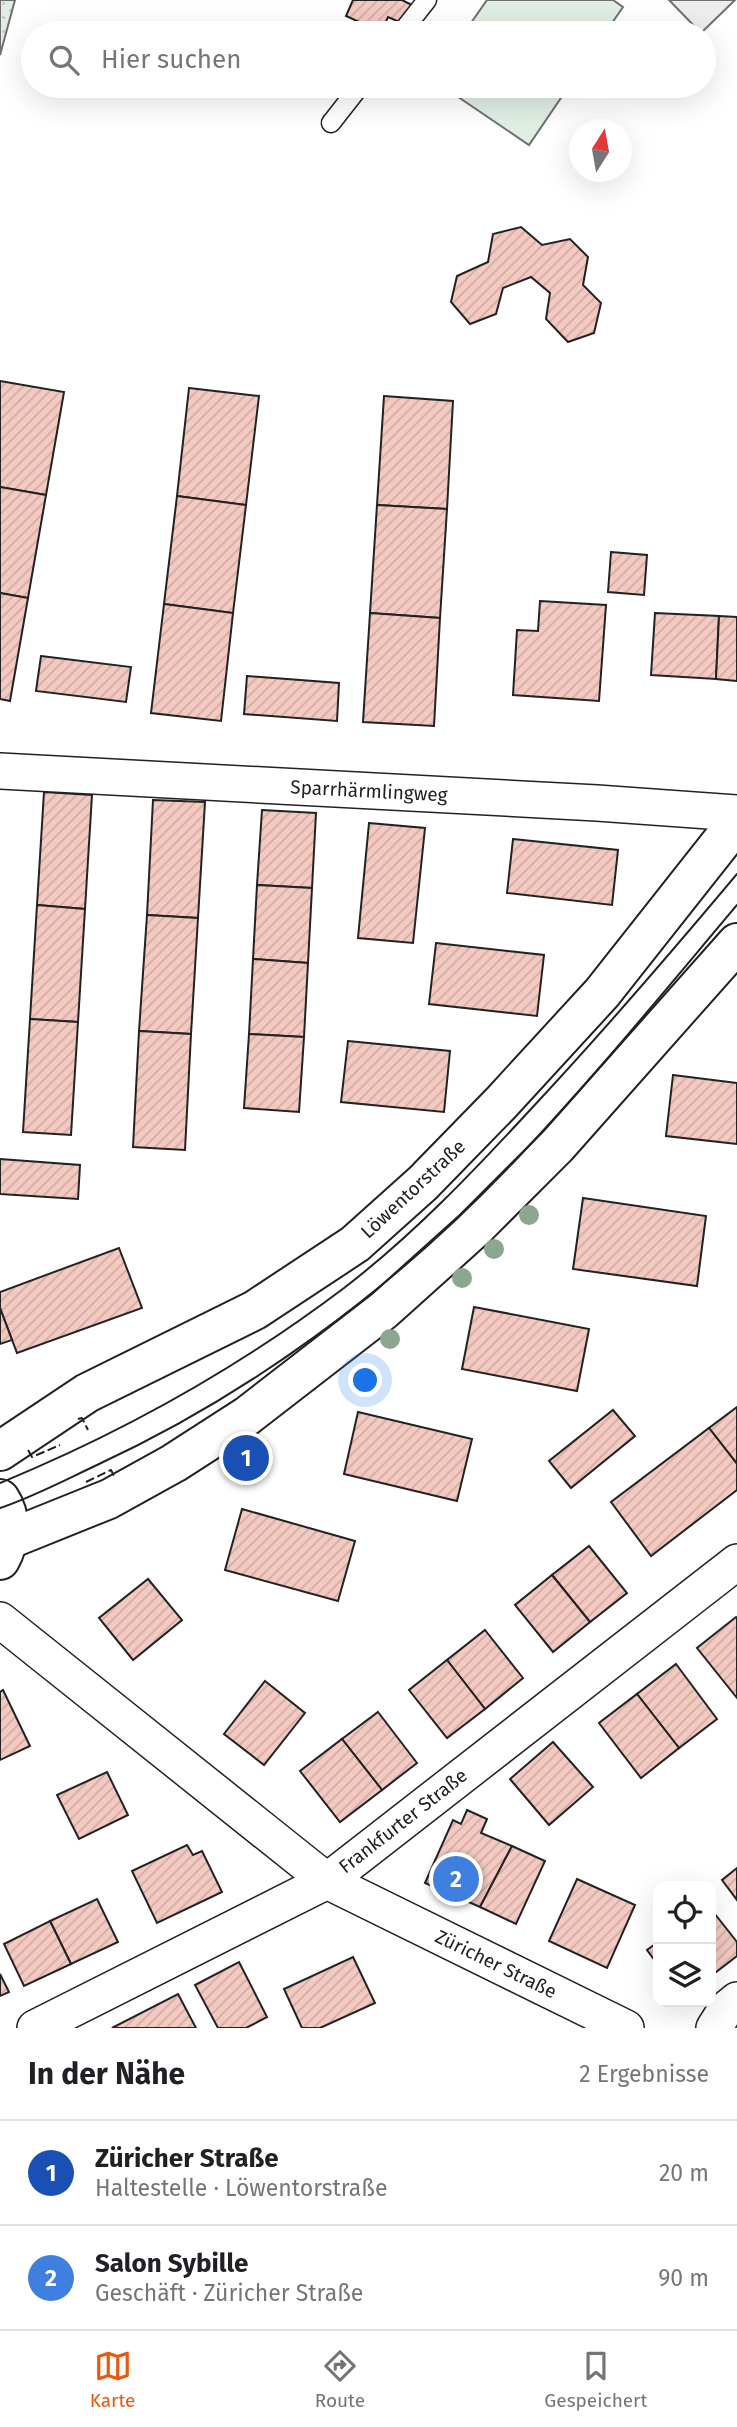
<!DOCTYPE html>
<html lang="de">
<meta charset="utf-8">
<style>
:root{--surface:#fff;--page:#f2f2f2;--text:#202124;--muted:#757577;--line:#e0e0e0;--accent:#ea580c}
body{margin:0;font-family:"Fira Sans",sans-serif;background:var(--page);color:var(--text)}
.controls{position:absolute;right:21px;bottom:21px;display:grid;overflow:hidden;border-radius:14px;box-shadow:0 7px 28px #0002}
.controls button{width:63px;height:63px;display:grid;place-items:center;padding:0;border:0;border-bottom:2px solid var(--line);background:var(--surface);color:var(--text);font:35px sans-serif}
.compass{position:absolute;left:569px;top:119px;width:63px;height:63px;border-radius:50%;background:var(--surface);box-shadow:0 7px 28px #0002;rotate:11deg}
.you{position:absolute;left:366px;top:1381px;width:24px;height:24px;margin:-18px;border:5px solid #fff;border-radius:50%;background:#1a73e8;box-shadow:0 0 0 10px #1a73e833}
.badge{display:grid;place-items:center;width:46px;height:46px;border-radius:50%;background:var(--accent);color:#fff;font-size:23px;font-weight:700}
.pin{position:absolute;translate:-50% -50%;border:4px solid #fff;box-shadow:0 2px 7px #0006}
.list{margin:0;padding:0;list-style:none}
h2{display:flex;justify-content:space-between;align-items:center;height:91px;margin:0;padding:0 28px;font-size:30px}
h2 small{font-size:23px;font-weight:400;color:var(--muted)}
.list li{display:grid;grid-template-columns:46px 1fr auto;gap:21px;align-items:center;box-sizing:border-box;height:105px;padding:0 28px;border-top:2px solid var(--line)}
.list b{display:block;font-size:26px;white-space:nowrap}
.list p{margin:0;font-size:23px;white-space:nowrap;color:var(--muted)}
.list em{font-size:23px;font-style:normal;color:var(--muted)}
.icon{flex:none;width:38px;height:38px;fill:none;stroke:currentColor;stroke-width:2;stroke-linecap:round;stroke-linejoin:round}
.map{position:relative;flex:none;width:737px;height:2028px;overflow:hidden}
.search{position:absolute;background:var(--surface);box-shadow:0 7px 28px #0002;left:21px;right:21px;top:21px;height:77px;display:flex;align-items:center;gap:18px;box-sizing:border-box;padding:0 24px;border-radius:38px;color:var(--muted);font-size:26px}
.sheet{height:301px;background:var(--surface)}
nav{display:flex;justify-content:space-around;align-items:center;box-sizing:border-box;height:98px;border-top:2px solid var(--line);background:var(--surface);font-size:19px;color:var(--muted)}
nav a{display:grid;justify-items:center;gap:4px}
nav .on{color:var(--accent)}
.map>svg:first-child{display:block}
.park{fill:url(#park-dots);stroke:#6f6f6f;stroke-width:2}
.pitch{fill:#e0efe3;stroke:#6f6f6f;stroke-width:2}
.parking{fill:#ededed;stroke:#6f6f6f;stroke-width:2}
.building{fill:url(#building-hatch);stroke:#222;stroke-width:2}
.lines{fill:none;stroke-linecap:round;stroke-linejoin:round}
.lane-casing{stroke:#222;stroke-width:21}
.street-casing{stroke:#222;stroke-width:38}
.secondary-casing{stroke:#222;stroke-width:42}
.lane{stroke:#fff;stroke-width:18}
.street{stroke:#fff;stroke-width:35}
.secondary{stroke:#fff;stroke-width:38}
.tram{stroke:#222;stroke-width:2}
.fence{stroke:#222;stroke-width:2;stroke-dasharray:9 3.5;stroke-linecap:butt}
.tree{fill:#8da692}
.labels{text-anchor:middle;dominant-baseline:central;stroke-width:5;stroke-linejoin:round;paint-order:stroke}
.street-label{font-size:19px;fill:#222;stroke:#fff}
</style>
<div class="map">
<svg width="737" height="2028" viewBox="0 0 737 2028">
<defs>
<pattern id="park-dots" width="8" height="8" patternUnits="userSpaceOnUse" patternTransform="scale(1.75)"><rect width="8" height="8" fill="#e0efe3"/><path d="M2 2h.1M6 6h.1" fill="none" stroke="#c0cdc2" stroke-width="1.8" stroke-linecap="round"/></pattern>
<pattern id="building-hatch" width="6" height="6" patternUnits="userSpaceOnUse" patternTransform="scale(1.75)"><rect width="6" height="6" fill="#f3c9c0"/><path d="M-1 1l2-2M0 6l6-6M5 7l2-2" fill="none" stroke="#d0aca5"/></pattern>
</defs>
<rect width="100%" height="100%" fill="#fff"/>
<path class="park" d="M0 0H15L0 55Z"/>
<g class="pitch">
<path d="M487 0H613L623 7 605 33H464Z"/>
<path d="M442 86H569L529 145Z"/>
</g>
<path class="parking" d="M669 0H735L701 33Z"/>
<g class="building">
<path d="M353 0H402L412 5 404 24 388 17 381 32 346 16Z"/>
<path d="M521 227 542 245 570 239 588 257 583 285 601 303 594 333 568 342 546 319 550 293 531 277 503 288 496 314 470 324 451 302 457 276 488 262 493 234Z"/>
<path d="M0 381 64 392 46 495 0 487Z"/>
<path d="M189 388 259 396 246 505 177 496Z"/>
<path d="M384 396 453 401 447 509 377 505Z"/>
<path d="M0 487 46 495 28 598 0 593Z"/>
<path d="M177 496 246 505 233 613 164 604Z"/>
<path d="M377 505 447 509 440 618 370 613Z"/>
<path d="M611 552 647 555 644 595 608 592Z"/>
<path d="M0 593 28 598 10 701 0 699Z"/>
<path d="M540 601 606 605 599 701 513 695 517 630 538 631Z"/>
<path d="M164 604 233 613 221 721 151 713Z"/>
<path d="M370 613 440 618 434 726 363 722Z"/>
<path d="M655 613 719 616 716 679 651 675Z"/>
<path d="M719 616 737 617V681L716 679Z"/>
<path d="M41 656 131 667 126 702 36 691Z"/>
<path d="M247 676 339 683 337 721 244 714Z"/>
<path d="M44 792 92 795 85 909 37 905Z"/>
<path d="M153 800 205 802 198 918 147 915Z"/>
<path d="M262 810 316 813 312 888 257 885Z"/>
<path d="M369 823 425 828 413 943 358 938Z"/>
<path d="M513 839 618 850 612 905 507 893Z"/>
<path d="M257 885 312 888 308 963 253 959Z"/>
<path d="M37 905 85 909 78 1022 30 1019Z"/>
<path d="M147 915 198 918 191 1034 139 1031Z"/>
<path d="M436 943 544 955 537 1016 429 1004Z"/>
<path d="M253 959 308 963 304 1037 249 1034Z"/>
<path d="M30 1019 78 1022 71 1135 23 1132Z"/>
<path d="M139 1031 191 1034 185 1150 133 1147Z"/>
<path d="M249 1034 304 1037 299 1112 244 1108Z"/>
<path d="M348 1041 450 1051 444 1112 341 1102Z"/>
<path d="M673 1075 737 1083V1144L666 1136Z"/>
<path d="M0 1159 80 1165 78 1199 0 1194Z"/>
<path d="M583 1198 706 1216 697 1286 573 1269Z"/>
<path d="M119 1248 142 1308 17 1353 0 1308V1292Z"/>
<path d="M474 1307 589 1329 577 1391 462 1369Z"/>
<path d="M0 1308 12 1340 0 1344Z"/>
<path d="M737 1407V1464L709 1428Z"/>
<path d="M613 1410 635 1436 571 1488 549 1461Z"/>
<path d="M358 1412 472 1439 457 1501 344 1474Z"/>
<path d="M709 1428 737 1464V1490L651 1556 611 1502Z"/>
<path d="M242 1509 355 1541 338 1601 225 1570Z"/>
<path d="M589 1546 627 1593 590 1622 552 1575Z"/>
<path d="M552 1575 590 1622 553 1652 515 1605Z"/>
<path d="M148 1579 182 1620 133 1660 99 1618Z"/>
<path d="M736 1617 737 1618V1698L697 1648Z"/>
<path d="M485 1630 523 1678 485 1709 447 1660Z"/>
<path d="M447 1660 485 1709 447 1738 409 1690Z"/>
<path d="M676 1664 717 1719 679 1748 637 1694Z"/>
<path d="M265 1681 305 1713 264 1765 224 1734Z"/>
<path d="M3 1690 30 1746 0 1760V1692Z"/>
<path d="M637 1694 679 1748 641 1778 599 1723Z"/>
<path d="M378 1712 417 1763 382 1790 342 1739Z"/>
<path d="M342 1739 382 1790 340 1822 300 1771Z"/>
<path d="M553 1742 593 1787 549 1825 510 1779Z"/>
<path d="M107 1772 128 1815 79 1839 57 1795Z"/>
<path d="M467 1810 487 1819 481 1833 512 1846 480 1907 425 1883 453 1820 461 1824Z"/>
<path d="M187 1845 193 1855 202 1851 222 1892 157 1923 132 1871Z"/>
<path d="M512 1846 545 1861 516 1924 480 1907Z"/>
<path d="M737 1868V1900L722 1880Z"/>
<path d="M577 1879 635 1905 607 1968 549 1941Z"/>
<path d="M97 1899 118 1942 71 1964 50 1921Z"/>
<path d="M711 1909 737 1942V1956L711 1976Z"/>
<path d="M50 1921 71 1964 24 1986 4 1944Z"/>
<path d="M658 1942V1965L647 1950Z"/>
<path d="M353 1957 375 2003 320 2028H302L284 1989Z"/>
<path d="M239 1962 267 2017 246 2028H218L195 1985Z"/>
<path d="M0 1974 9 1992 0 1996Z"/>
<path d="M178 1994 196 2028H112Z"/>
</g>
<g class="lines">
<defs>
<g id="lane">
<path d="M401 33 427 0"/>
<path d="M331 123 360 86"/>
</g>
<g id="street">
<path d="M0 771 597 803 737 813"/>
<path d="M0 1620 327 1881 626 2028"/>
<path d="M35 2028 327 1881 737 1562"/>
<path d="M714 2028 726 2009 737 2000"/>
</g>
<g id="secondary">
<path d="M0 1451 87 1393 255 1310 355 1244 423 1183 501 1103 602 993 737 822"/>
<path d="M0 1499C12 1517 11 1541 0 1560"/>
<path d="M7 1540 109 1499 174 1463 247 1416 384 1310 474 1229 557 1146 737 943"/>
</g>
</defs>
<use href="#lane" class="lane-casing"/>
<use href="#street" class="street-casing"/>
<use href="#secondary" class="secondary-casing"/>
<use href="#lane" class="lane"/>
<use href="#street" class="street"/>
<use href="#secondary" class="secondary"/>
<g class="tram">
<path d="M0 1483C124 1432 237 1369 344 1288 413 1235 473 1172 531 1109 602 1033 670 954 737 874"/>
<path d="M0 1508C33 1497 65 1480 97 1465 249 1395 391 1290 507 1169 588 1085 662 994 737 905"/>
</g>
<g class="fence">
<path d="M78 1419 82 1418 88 1430"/>
<path d="M28 1450 32 1457 60 1445"/>
<path d="M86 1482 111 1470 115 1478"/>
</g>
</g>
<g class="tree">
<circle cx="529" cy="1215" r="10"/>
<circle cx="494" cy="1249" r="10"/>
<circle cx="462" cy="1278" r="10"/>
<circle cx="390" cy="1339" r="10"/>
</g>
<g class="labels">
<g class="street-label">
<text transform="translate(369 791) rotate(3)">Sparrhärmlingweg</text>
<text transform="translate(413 1189) rotate(-43)">Löwentorstraße</text>
<text transform="translate(403 1821) rotate(-38)">Frankfurter Straße</text>
<text transform="translate(496 1964) rotate(26)">Züricher Straße</text>
</g>
</g>
</svg>
<div class="controls">
<button><svg class="icon" aria-label="locate" viewBox="0 0 24 24"><circle cx="12" cy="12" r="6"/><path d="M12 2v4M12 18v4M2 12h4M18 12h4"/></svg></button>
<button><svg class="icon" aria-label="layers" viewBox="0 0 24 24"><path d="M12 4l9 5-9 5-9-5zM3 14l9 5 9-5"/></svg></button>
</div>
<svg class="compass" viewBox="-18 -18 36 36"><path d="M0-13l5 13h-10z" fill="#e53935"/><path d="M0 13l5-13h-10z" fill="#757577"/></svg>
<div class="you"></div>
<div class="pin badge" style="left:246px;top:1458px;background:#1a4fb4">1</div>
<div class="pin badge" style="left:456px;top:1879px;background:#3f7fe0">2</div>
<div class="search"><svg class="icon" aria-label="search" viewBox="0 0 24 24"><circle cx="10" cy="10" r="6"/><path d="M15 15l6 6"/></svg>Hier suchen</div>
</div>
<section class="sheet">
<h2>In der Nähe<small>2 Ergebnisse</small></h2>
<ul class="list">
<li><span class="badge" style="background:#1a4fb4">1</span><div><b>Züricher Straße</b><p>Haltestelle · Löwentorstraße</p></div><em>20 m</em></li>
<li><span class="badge" style="background:#3f7fe0">2</span><div><b>Salon Sybille</b><p>Geschäft · Züricher Straße</p></div><em>90 m</em></li>
</ul>
</section>
<nav>
<a class="on"><svg class="icon" aria-label="map" viewBox="0 0 24 24"><path d="M3 6l6-2 6 2 6-2v14l-6 2-6-2-6 2zM9 4v14M15 6v14"/></svg>Karte</a>
<a><svg class="icon" aria-label="directions" viewBox="0 0 24 24"><path d="M12 3l9 9-9 9-9-9zM9 14v-3h6M13 9l2 2-2 2"/></svg>Route</a>
<a><svg class="icon" aria-label="saved" viewBox="0 0 24 24"><path d="M7 4h10v16l-5-4-5 4z"/></svg>Gespeichert</a>
</nav>
